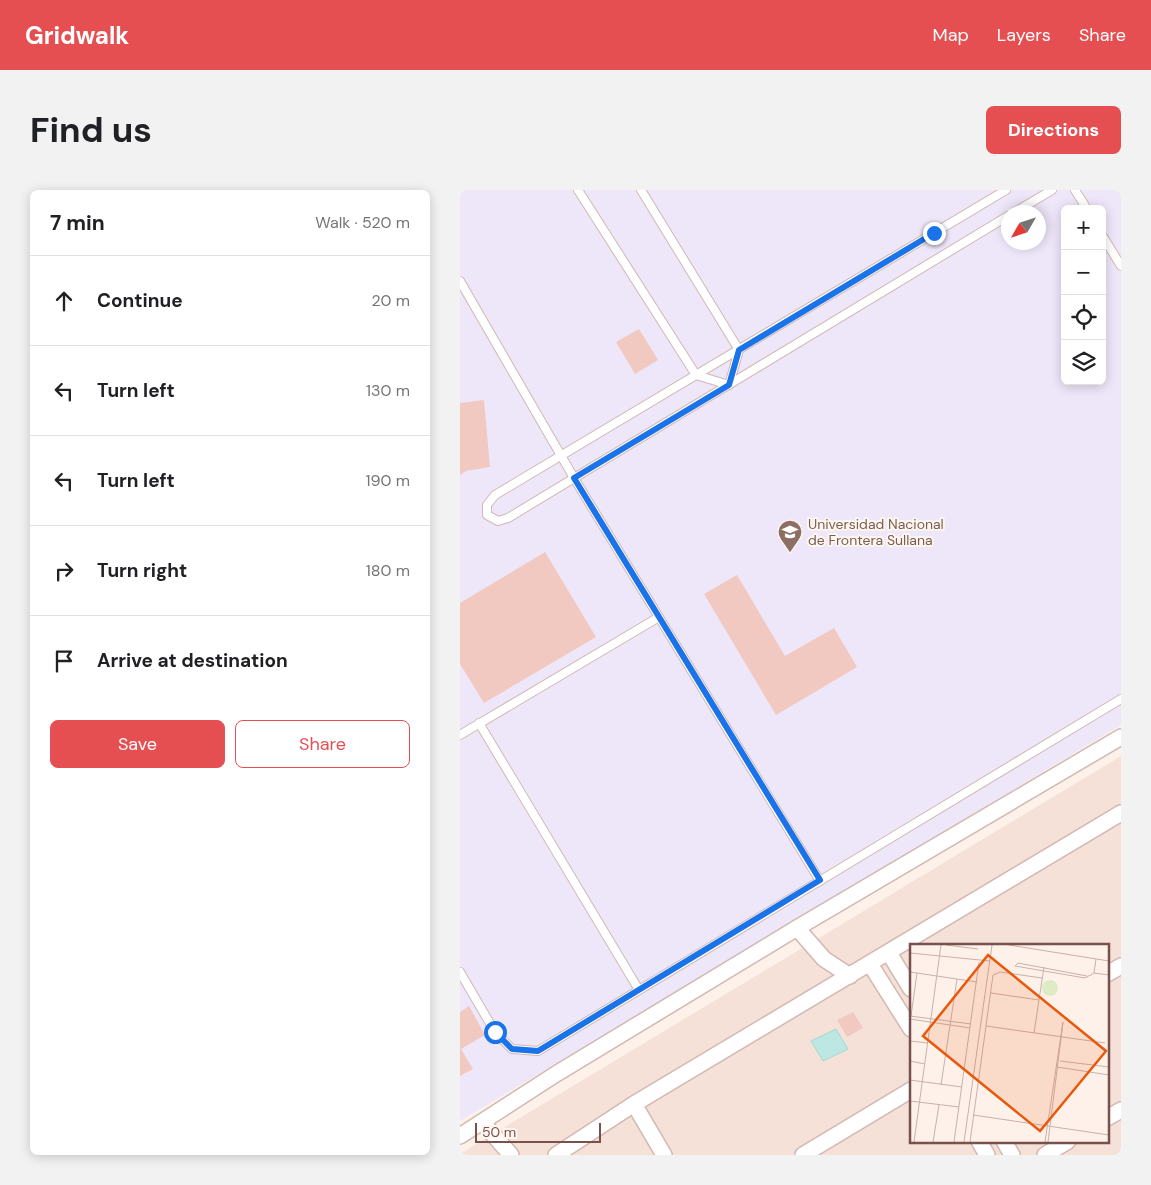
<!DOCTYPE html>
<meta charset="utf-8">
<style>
:root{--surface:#fff;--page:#f2f2f2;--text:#202124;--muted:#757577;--line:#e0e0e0;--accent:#e64f52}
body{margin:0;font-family:"DM Sans",sans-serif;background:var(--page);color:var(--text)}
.controls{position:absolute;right:15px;top:15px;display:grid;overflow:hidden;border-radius:8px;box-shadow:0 2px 12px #0003}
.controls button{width:45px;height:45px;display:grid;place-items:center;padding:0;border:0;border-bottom:1px solid var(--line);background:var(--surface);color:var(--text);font:25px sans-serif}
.compass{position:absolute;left:541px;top:15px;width:45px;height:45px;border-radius:50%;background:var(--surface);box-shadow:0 2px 12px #0003;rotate:231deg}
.scale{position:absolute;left:15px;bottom:12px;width:126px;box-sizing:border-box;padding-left:5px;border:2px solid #78514c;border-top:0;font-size:14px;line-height:18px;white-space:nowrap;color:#78514c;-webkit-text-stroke:4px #fff6f0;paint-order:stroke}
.stop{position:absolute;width:15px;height:15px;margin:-11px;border:4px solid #1a73e8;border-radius:50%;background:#fff}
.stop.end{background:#1a73e8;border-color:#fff;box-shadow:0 1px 5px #0008}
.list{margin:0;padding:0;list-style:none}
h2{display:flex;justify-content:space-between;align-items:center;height:65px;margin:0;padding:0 20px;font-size:21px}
h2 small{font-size:16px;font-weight:400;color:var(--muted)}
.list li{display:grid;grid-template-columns:32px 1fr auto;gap:15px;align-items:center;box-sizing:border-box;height:90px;padding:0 20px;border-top:1px solid var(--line)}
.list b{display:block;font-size:19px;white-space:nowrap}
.list em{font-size:16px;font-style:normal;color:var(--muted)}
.actions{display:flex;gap:10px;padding:15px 20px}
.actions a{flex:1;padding:11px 0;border:1px solid var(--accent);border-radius:8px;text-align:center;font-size:18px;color:var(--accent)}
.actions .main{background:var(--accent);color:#fff}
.icon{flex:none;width:28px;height:28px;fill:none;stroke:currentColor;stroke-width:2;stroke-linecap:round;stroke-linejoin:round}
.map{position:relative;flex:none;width:661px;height:965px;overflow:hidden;border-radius:8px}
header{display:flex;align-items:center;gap:30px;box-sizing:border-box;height:70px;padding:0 25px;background:var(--accent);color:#fff}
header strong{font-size:24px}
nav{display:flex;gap:28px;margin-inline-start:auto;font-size:18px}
.intro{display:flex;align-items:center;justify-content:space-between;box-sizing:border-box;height:120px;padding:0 30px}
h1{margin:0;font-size:35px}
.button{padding:12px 22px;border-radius:8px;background:var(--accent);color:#fff;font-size:18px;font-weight:700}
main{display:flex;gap:30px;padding:0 30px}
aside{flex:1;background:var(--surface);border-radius:8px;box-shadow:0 2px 12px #0003}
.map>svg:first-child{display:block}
.residential{fill:#f5e1d8;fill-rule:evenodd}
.education{fill:#eee6f9;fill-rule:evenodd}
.water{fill:#bde7e3;stroke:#a3d9d5}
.building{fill:#f2c9c1}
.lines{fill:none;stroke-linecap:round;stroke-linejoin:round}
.service-casing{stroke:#d2b8b1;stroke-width:10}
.minor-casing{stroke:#d2b8b1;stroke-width:18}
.service{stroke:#fff;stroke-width:8}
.minor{stroke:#fff;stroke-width:15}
.route{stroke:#1a73e8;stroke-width:6}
.labels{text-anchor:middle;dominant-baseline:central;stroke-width:4;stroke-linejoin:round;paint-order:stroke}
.education-label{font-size:14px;fill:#785e54;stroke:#fff6f0;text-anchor:start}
.inset-road{fill:none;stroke:#c8b1ab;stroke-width:1}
.view{fill:#e8590c;fill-opacity:0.15;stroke:#e8590c;stroke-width:2.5}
.inset-edge{fill:none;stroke:#78514c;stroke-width:2.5}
</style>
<header>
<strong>Gridwalk</strong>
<nav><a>Map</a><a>Layers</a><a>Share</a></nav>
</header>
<div class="intro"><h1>Find us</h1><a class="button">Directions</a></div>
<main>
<aside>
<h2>7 min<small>Walk · 520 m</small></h2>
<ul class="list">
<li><svg class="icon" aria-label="ahead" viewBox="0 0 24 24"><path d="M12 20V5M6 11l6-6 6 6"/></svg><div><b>Continue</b></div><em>20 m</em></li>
<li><svg class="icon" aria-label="left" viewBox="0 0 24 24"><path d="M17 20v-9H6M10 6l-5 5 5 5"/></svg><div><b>Turn left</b></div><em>130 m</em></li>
<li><svg class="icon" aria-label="left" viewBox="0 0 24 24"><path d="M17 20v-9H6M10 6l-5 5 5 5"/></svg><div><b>Turn left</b></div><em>190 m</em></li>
<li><svg class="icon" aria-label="right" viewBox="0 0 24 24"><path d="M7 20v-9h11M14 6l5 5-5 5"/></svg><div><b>Turn right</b></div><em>180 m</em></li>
<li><svg class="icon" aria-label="arrive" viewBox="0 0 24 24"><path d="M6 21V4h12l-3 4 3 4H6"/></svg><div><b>Arrive at destination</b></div></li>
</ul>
<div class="actions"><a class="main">Save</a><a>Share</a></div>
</aside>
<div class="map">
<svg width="661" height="965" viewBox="0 0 661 965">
<rect width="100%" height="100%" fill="#fdf1ea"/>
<path class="residential" d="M661 566V965H0V964ZM451 755H647V951H451Z"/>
<path class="education" d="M0 0H661V535L0 931ZM605 19H642V191H605ZM548 22H578V52H548Z"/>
<path class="water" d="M376 839 388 859 363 871 351 851Z"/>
<g class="building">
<path d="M179 139 198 170 175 184 156 152Z"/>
<path d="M24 210 30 277 6 281 0 285V213Z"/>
<path d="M85 362 136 447 24 513 0 474V413Z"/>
<path d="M277 385 325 466 374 438 397 477 316 525 244 404Z"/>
<path d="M9 816 25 845 1 859 13 879 0 886V822Z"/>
<path d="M393 822 403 838 387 847 377 830Z"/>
</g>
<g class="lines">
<defs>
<g id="service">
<path d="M118 0 236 185 269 195 279 160 181 0"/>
<path d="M546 0 35 305 27 315V325L38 331 48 328 548 26"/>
<path d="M615 0 627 19"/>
<path d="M555 22 592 0"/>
<path d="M642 45 661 76"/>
<path d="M0 91 114 288 360 691"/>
<path d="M19 533 179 800"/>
<path d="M0 545 199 427"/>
<path d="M0 782 35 842 52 859 78 861 661 509"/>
</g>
<g id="minor">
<path d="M337 738 364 769 390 786"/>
<path d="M429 763 451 799"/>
<path d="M410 774 451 839"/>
<path d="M647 784 661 776"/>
<path d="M174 914 204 965"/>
<path d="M647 928 661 920"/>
<path d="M23 933 51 965"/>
<path d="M0 946 96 884 337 738 661 547"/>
<path d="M519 951 527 965"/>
<path d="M544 951 552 965"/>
<path d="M96 965 174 914 661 623"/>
<path d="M343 965 451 900"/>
<path d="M585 965 608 951"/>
</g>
</defs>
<use href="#service" class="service-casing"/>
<use href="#minor" class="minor-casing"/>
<use href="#service" class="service"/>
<use href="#minor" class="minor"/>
</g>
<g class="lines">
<path class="route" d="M35 842 52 859 78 861 360 690 114 288 269 195 279 160 474 43"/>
</g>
<defs>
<symbol id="university-pin" viewBox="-11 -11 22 30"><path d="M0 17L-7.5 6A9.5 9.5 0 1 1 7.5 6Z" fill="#8d6e63" stroke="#fff6f0"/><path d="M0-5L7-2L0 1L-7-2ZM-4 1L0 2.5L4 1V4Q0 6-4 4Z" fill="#fff"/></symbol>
</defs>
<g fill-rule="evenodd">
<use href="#university-pin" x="316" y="328" width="28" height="38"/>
</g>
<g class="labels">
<g class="education-label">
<text x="348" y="334">Universidad Nacional<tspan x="348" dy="16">de Frontera Sullana</tspan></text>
</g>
</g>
<g transform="translate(450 754)">
<rect width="199" height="199" fill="#fdf1ea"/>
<path d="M132 44a8 8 0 1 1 16 0a8 8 0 1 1-16 0Z" fill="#deebc7"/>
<path class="inset-road" d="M36 1 68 5M99 1 199 17M0 9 80 17M105 22 175 34 184 29 186 15M105 22 108 19 177 32M0 28 67 38M184 29 199 31M81 49 129 56M0 72 61 80M1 72 7 29M0 75 60 84M76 82 195 99M124 89 134 23M0 97 18 99M0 117 15 120M150 117 199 123M147 123 199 131M0 136 52 143M31 141 47 35M0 157 49 163M63 171 199 191M4 198 31 1M23 198 29 161M44 198 69 18M54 198 82 1M60 198 83 31 90 28 132 34M135 198 153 78M138 198 153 78"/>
<path class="view" d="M78 11 196 107 130 187 13 92Z"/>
<rect width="199" height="199" class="inset-edge"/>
</g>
</svg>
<div class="controls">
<button>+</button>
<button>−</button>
<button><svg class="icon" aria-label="locate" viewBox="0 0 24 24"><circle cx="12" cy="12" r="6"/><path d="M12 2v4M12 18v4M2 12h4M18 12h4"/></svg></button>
<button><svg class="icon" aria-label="layers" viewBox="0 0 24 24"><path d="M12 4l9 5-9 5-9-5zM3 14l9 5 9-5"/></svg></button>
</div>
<svg class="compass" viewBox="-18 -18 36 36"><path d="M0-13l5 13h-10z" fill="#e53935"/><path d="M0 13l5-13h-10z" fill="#757577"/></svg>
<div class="scale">50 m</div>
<div class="stop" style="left:35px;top:842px"></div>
<div class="stop end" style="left:474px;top:43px"></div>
</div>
</main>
